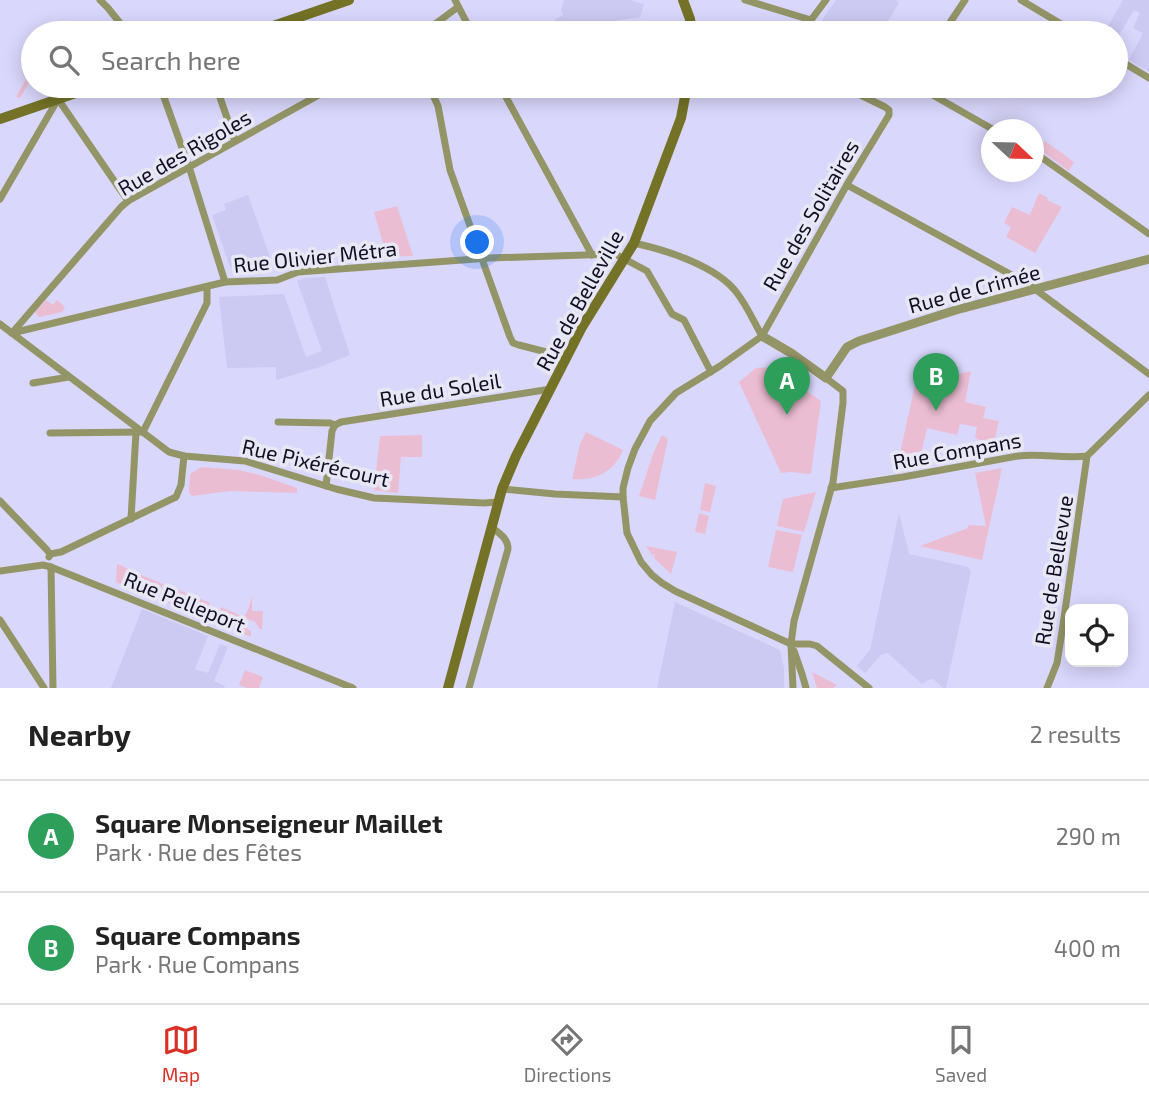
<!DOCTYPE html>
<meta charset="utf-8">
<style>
:root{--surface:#fff;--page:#f2f2f2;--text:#222;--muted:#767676;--line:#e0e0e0;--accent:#d93025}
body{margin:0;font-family:"Exo 2",sans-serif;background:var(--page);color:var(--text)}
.controls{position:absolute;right:21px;bottom:21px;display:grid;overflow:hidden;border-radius:14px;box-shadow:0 4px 18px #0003}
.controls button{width:63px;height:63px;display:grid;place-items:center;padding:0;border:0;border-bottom:2px solid var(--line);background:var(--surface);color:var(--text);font:35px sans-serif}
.compass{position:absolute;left:981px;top:119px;width:63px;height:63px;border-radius:50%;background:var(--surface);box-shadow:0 4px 18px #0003;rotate:112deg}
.you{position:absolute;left:478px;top:243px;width:24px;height:24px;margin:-18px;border:5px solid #fff;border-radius:50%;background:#1a73e8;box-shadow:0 0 0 10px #1a73e833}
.badge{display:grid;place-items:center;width:46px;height:46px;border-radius:50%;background:var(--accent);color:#fff;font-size:23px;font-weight:700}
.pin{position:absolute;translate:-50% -58px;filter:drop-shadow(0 2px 4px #0008)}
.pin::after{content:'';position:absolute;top:37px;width:24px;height:21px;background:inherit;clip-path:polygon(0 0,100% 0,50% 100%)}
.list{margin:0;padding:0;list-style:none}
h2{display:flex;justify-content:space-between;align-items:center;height:91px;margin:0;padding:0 28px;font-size:30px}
h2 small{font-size:23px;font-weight:400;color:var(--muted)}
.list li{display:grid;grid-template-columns:46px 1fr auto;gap:21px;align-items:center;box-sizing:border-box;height:112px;padding:0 28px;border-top:2px solid var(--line)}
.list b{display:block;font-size:26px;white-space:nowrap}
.list p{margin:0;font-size:23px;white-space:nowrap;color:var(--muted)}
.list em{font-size:23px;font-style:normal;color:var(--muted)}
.icon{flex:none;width:38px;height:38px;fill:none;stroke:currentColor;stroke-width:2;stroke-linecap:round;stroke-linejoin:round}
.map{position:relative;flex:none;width:1149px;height:688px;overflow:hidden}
.search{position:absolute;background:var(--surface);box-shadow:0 4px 18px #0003;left:21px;right:21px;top:21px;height:77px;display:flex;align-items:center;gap:18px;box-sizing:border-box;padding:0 24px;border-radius:38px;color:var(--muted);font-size:26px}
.sheet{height:315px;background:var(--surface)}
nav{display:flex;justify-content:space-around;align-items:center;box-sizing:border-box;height:98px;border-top:2px solid var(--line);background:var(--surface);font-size:19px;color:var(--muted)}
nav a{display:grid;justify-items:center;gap:4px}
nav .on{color:var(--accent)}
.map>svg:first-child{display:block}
.built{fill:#ccc9f3}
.green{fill:#ebbdd2}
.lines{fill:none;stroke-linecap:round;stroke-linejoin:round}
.minor{stroke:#949567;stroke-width:7}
.tertiary{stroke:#949567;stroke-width:9}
.secondary{stroke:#737226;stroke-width:10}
.minor-bridge{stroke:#949567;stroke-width:7}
.labels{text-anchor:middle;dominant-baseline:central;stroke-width:7;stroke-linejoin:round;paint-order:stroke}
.street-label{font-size:21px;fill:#120e24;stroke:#e8e7f4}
</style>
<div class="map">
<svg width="1149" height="688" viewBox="0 0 1149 688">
<rect width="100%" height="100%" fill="#dad7fd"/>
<g class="built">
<path d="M564 0H630L644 4 640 17 559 29 553 21 563 15 561 10Z"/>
<path d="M836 0H896L899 3 880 33H819L824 17Z"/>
<path d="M1123 0H1149V72L1129 60 1143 33 1133 28 1140 13 1134 10 1116 40V33H1104Z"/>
<path d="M248 195 273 265 230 267 212 215 226 210 224 204Z"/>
<path d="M325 277 350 355 320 367 276 380V367L227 368 219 297 284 294 306 357 322 351 297 281 305 278Z"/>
<path d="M899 513 909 554 968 567 971 572 946 688H943L933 679 928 680 922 684 888 653 881 655 865 673 857 666 870 650Z"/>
<path d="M675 602 780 650 784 668V688H657Z"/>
<path d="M142 609 208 636 195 669 208 673 220 644 228 647 214 681 225 686 224 688H111Z"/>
</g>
<g class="green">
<path d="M25 51 33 54V76L20 98 16 97 27 78 23 75 28 65 21 62Z"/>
<path d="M1045 141 1074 162 1069 171 1039 149Z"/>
<path d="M1039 193 1048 198 1047 200 1062 207 1035 253 1006 237 1011 227 1004 223 1012 207 1030 215Z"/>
<path d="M397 206 413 256 387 257 374 212Z"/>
<path d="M46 300 53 305 57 300 65 307 62 312 39 317 35 312Z"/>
<path d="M772 367 821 401 811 474 790 472 781 473 739 382 756 368Z"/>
<path d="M971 371 965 402 986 407 983 418 999 421 992 451H977L980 440 975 438 977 427 960 424 957 435 927 428 919 463 897 467 915 385Z"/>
<path d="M586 432 623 450C614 472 595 481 572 479L580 444Z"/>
<path d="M422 435V457H401L398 493 374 490 380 436Z"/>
<path d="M662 435 668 439 655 500 639 496 653 454Z"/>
<path d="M201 467 239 470 260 475 297 488V493L230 491 192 496 189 493 190 474Z"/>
<path d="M1002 468 982 560 920 546 968 528V525L986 526 975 473Z"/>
<path d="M705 483 716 486 710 512 700 510Z"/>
<path d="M816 492 804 532 777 526 783 499Z"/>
<path d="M699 513 709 516 705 534 695 532Z"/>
<path d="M776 530 802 535 793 572 768 567Z"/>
<path d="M646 546 677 552 671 574 654 558 655 554 652 555Z"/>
<path d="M117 564 134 571 127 587 116 582Z"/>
<path d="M139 574 163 584 157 599 132 589Z"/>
<path d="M174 588 210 603 204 618 168 603Z"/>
<path d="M252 596V611H263L262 629H260L255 622 244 618 241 625 251 631V637L215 622 221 607 244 617 248 610Z"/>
<path d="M245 670 263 677 259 688H247L239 685Z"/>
<path d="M812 672 837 685 833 688H817Z"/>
</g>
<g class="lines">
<g class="minor">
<path d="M100 0 108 8 128 33"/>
<path d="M455 0 472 33"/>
<path d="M745 0 811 20 826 0"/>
<path d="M1021 0 1076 33"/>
<path d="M423 33 458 7"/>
<path d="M943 33 965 0"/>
<path d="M1116 58 1149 78"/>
<path d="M160 86 191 173 225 282"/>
<path d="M216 86 235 141"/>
<path d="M429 86 438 106 450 170 510 337 513 343 519 345 566 357"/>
<path d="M500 86 592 255"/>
<path d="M842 86 885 107 889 110V115L849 181 762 336 720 366 676 393 650 421 635 449 628 468 623 488V497L627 533 641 562 652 575 662 583 675 591 791 644H810L817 646 869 688"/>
<path d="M917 86 994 130"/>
<path d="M1034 152 1149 234"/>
<path d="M847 185 1028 284"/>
<path d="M0 199 58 99 128 201"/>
<path d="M634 243C666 250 717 266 737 293 747 306 754 322 762 336"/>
<path d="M1055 304 1149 374"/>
<path d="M0 324 169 452 184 456 245 461 336 489 374 498 484 503 498 502"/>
<path d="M12 333 225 282 277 280 298 272 490 258 615 254 647 271 672 314 684 320 711 372"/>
<path d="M12 333 121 207 128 201 335 86"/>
<path d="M33 383 69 377"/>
<path d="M278 422 330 423 335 425 341 422 551 389"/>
<path d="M143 432 207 303V287"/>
<path d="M50 433 143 432"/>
<path d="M326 486 332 431 335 425"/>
<path d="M831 488 903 477 1018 456C1042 453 1064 459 1087 456L1149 395"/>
<path d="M502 489 555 494 623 497"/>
<path d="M0 501 47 550 50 554 49 557"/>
<path d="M131 519 136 432"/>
<path d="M50 554 61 552 176 497 181 485 184 456"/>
<path d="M51 567 53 688"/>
<path d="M0 571 43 565 51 567 353 688"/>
<path d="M0 620 44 688"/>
<path d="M794 651 802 674 806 688"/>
<path d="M469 688 508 549C508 538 499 533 491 527"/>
<path d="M793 688 791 644 794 621 833 482 843 403V391L826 378"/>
<path d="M1047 688 1057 663 1063 625 1087 456"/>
</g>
<path class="tertiary" d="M762 336 791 353 826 378 847 347 859 341 956 310 1149 259"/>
<g class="secondary">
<path d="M683 0 690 19 692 33"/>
<path d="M253 33 349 0"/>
<path d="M0 119 96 86"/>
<path d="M448 688 502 489 516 456 582 327 634 243 681 118 687 86"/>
</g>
<path class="minor-bridge" d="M1028 284 1055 304"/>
</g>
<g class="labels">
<g class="street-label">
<text transform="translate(184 152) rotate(-30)">Rue des Rigoles</text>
<text transform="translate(810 215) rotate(-60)">Rue des Solitaires</text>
<text transform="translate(315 256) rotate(-6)">Rue Olivier Métra</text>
<text transform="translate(974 288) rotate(-15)">Rue de Crimée</text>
<text transform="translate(579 300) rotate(-61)">Rue de Belleville</text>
<text transform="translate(440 389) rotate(-9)">Rue du Soleil</text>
<text transform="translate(957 450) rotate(-10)">Rue Compans</text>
<text transform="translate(316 462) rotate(13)">Rue Pixérécourt</text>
<text transform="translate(1053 570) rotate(-81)">Rue de Bellevue</text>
<text transform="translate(185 601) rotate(22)">Rue Pelleport</text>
</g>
</g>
</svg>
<div class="controls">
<button><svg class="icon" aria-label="locate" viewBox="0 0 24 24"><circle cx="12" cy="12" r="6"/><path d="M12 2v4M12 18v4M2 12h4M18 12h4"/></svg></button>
</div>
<svg class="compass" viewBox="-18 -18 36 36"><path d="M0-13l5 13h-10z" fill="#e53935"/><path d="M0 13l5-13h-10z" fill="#767676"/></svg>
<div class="you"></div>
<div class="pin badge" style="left:787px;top:415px;background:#2e9e5b">A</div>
<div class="pin badge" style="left:936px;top:411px;background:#2e9e5b">B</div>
<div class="search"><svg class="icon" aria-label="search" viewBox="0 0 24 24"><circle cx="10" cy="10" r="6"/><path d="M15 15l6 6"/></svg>Search here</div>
</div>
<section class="sheet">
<h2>Nearby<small>2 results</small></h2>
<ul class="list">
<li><span class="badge" style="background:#2e9e5b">A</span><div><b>Square Monseigneur Maillet</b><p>Park · Rue des Fêtes</p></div><em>290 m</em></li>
<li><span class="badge" style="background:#2e9e5b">B</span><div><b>Square Compans</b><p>Park · Rue Compans</p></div><em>400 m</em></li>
</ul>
</section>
<nav>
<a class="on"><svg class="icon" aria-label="map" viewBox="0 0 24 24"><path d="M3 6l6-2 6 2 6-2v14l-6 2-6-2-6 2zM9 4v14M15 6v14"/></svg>Map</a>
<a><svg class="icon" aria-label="directions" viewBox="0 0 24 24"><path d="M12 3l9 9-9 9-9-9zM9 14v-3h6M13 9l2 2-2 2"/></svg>Directions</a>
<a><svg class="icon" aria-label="saved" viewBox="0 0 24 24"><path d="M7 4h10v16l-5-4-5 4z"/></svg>Saved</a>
</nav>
